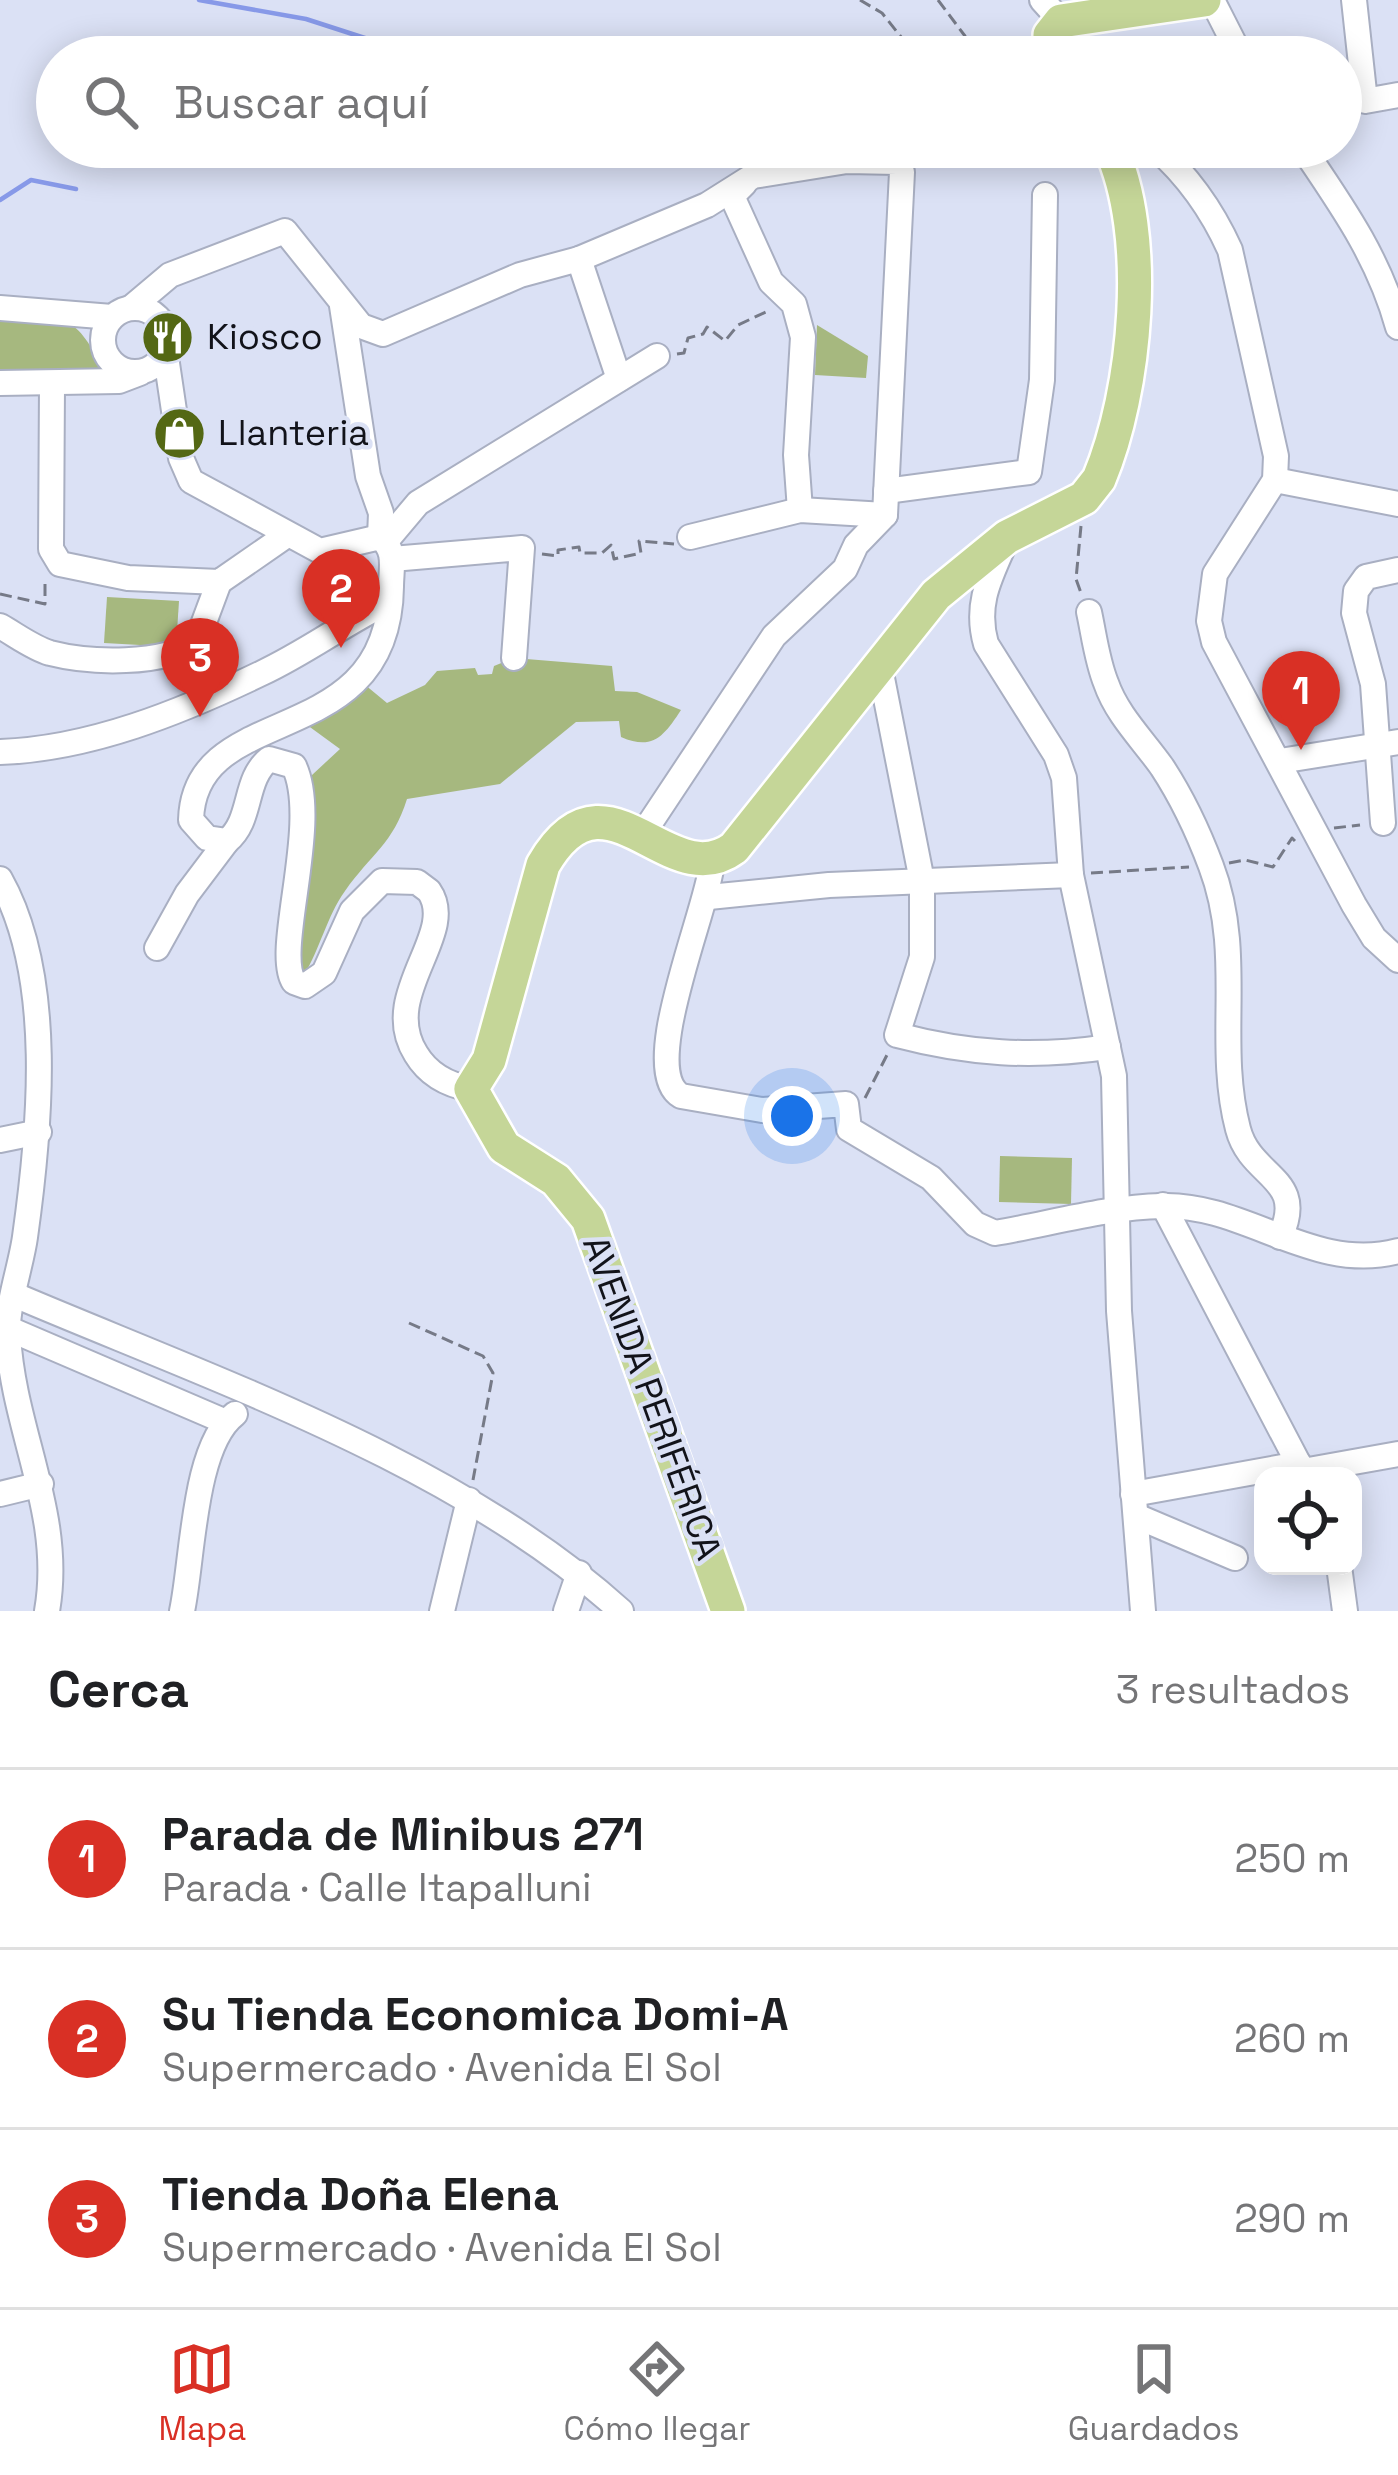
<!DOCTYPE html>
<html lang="es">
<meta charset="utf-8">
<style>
:root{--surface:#fff;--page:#f2f2f2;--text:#202124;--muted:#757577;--line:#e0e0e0;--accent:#d93025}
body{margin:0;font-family:"Space Grotesk",sans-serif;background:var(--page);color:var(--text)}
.controls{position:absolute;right:36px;bottom:36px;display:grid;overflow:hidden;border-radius:24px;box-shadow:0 6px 30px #0003}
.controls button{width:108px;height:108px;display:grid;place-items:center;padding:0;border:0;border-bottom:3px solid var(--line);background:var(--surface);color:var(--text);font:60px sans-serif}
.you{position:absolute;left:792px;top:1116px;width:42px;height:42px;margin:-30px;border:9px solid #fff;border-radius:50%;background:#1a73e8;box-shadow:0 0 0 18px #1a73e833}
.badge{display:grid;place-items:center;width:78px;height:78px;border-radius:50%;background:var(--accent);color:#fff;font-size:39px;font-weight:700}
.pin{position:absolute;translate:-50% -99px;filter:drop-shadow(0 3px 6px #0008)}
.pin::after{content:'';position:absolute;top:63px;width:42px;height:36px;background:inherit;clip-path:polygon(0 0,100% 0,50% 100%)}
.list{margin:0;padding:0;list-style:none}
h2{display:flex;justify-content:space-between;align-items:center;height:156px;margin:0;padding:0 48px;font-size:51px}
h2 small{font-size:39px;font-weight:400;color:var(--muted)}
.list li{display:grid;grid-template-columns:78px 1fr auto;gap:36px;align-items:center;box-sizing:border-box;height:180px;padding:0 48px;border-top:3px solid var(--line)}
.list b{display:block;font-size:45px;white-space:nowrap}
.list p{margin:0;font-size:39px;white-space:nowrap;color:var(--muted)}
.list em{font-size:39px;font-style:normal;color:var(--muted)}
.icon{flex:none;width:66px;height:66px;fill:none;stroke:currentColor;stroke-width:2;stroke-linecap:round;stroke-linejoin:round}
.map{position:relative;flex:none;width:1398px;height:1611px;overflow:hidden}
.search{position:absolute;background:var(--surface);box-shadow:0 6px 30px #0003;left:36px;right:36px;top:36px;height:132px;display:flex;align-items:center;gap:30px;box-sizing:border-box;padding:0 42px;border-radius:66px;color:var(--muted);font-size:45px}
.sheet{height:696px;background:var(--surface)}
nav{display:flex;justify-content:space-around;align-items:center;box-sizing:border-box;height:168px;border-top:3px solid var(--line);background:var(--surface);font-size:33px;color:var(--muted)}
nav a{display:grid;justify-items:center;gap:6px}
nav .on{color:var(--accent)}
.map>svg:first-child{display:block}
.green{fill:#a6b87f}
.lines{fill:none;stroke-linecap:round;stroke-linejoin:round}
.stream{stroke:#8799e8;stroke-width:4.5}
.minor-casing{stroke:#a9afc2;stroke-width:28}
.major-casing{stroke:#fff;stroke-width:38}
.path{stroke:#767a87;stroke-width:3;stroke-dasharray:12 6;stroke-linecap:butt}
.minor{stroke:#fff;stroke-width:24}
.major{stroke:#c5d698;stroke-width:33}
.labels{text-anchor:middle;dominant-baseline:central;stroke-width:9;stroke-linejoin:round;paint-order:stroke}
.poi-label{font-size:36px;fill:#12131a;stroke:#dbe1f5;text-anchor:start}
.street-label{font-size:36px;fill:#12131a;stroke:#dbe1f5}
</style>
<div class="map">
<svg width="1398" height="1611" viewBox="0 0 1398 1611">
<rect width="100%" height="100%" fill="#dbe1f5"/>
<g class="green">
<path d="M0 315C61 317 75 310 103 370L0 371Z"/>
<path d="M817 325 868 356 866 378 815 375Z"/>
<path d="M107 597 179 601 176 647 104 643Z"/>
<path d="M514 658 612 666 615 691 637 692 681 710C664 736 653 751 621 737L619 721 576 722 500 784 407 799C393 844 371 854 345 891 327 916 320 949 304 975H297L312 775 340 749 303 722 364 684 387 703 425 685 437 671 475 668 478 675 492 674 494 666Z"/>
<path d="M1000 1156 1072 1158 1071 1204 999 1202Z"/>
</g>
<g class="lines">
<g class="stream">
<path d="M199 0 306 19 374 41"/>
<path d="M0 200 31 180 76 189"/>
</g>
<defs>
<g id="minor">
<path d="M1042 0 1061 21"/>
<path d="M1212 0 1241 57"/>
<path d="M1354 0 1365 101 1398 95"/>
<path d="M1155 147C1188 176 1212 210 1230 250L1276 456 1275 480 1215 574 1209 621 1214 642 1354 905 1374 938 1398 960"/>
<path d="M1302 147C1342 206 1379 258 1398 327"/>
<path d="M744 184 732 196 771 282 794 304 803 337 796 455 800 510"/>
<path d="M579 259 619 379"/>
<path d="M342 306 368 476 381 513 380 537"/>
<path d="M132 307 170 275 285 231 361 326 383 334 520 275 579 259 707 205 753 176 847 161 897 162 902 172 885 515 856 545 845 569 774 636 642 835"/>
<circle cx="135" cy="340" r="32"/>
<path d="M0 308 112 317"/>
<path d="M165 350 181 458 191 481 320 551 380 537C397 551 391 568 391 587 389 755 194 698 191 820L207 838 227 841C253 820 243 780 269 759L294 766C321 823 273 951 294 982L305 986 324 973 352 911 382 881 417 882 429 891C459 934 378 994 416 1054 428 1074 448 1085 471 1089"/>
<path d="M0 383 119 381 140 373"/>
<path d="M52 386 51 549 60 564 128 578 219 582 287 535"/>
<path d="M1275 480 1398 504"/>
<path d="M886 491 1029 472 1042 380 1045 195"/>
<path d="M690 537 800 510 885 515"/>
<path d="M386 541 418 503 657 356"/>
<path d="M1005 543C989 579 975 605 986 644L1056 755 1064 778 1071 875 1114 1076 1119 1311 1143 1611"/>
<path d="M392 559 522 548 514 658"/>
<path d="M1089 612C1094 635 1097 661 1106 683 1117 715 1143 740 1162 767 1181 796 1199 834 1211 866 1245 955 1215 1041 1238 1129 1251 1179 1308 1177 1280 1237"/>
<path d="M0 626C16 635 33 648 50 653 89 663 164 666 197 641L219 582"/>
<path d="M880 668 922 881V957L897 1035C969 1054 1033 1058 1108 1047"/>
<path d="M0 752C90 749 181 712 262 673 307 652 346 622 390 601"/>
<path d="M1280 761 1398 742"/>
<path d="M1383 823 1373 684 1354 613 1356 591 1366 577 1398 570"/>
<path d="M712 863C708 909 637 1070 681 1096L762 1110 846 1104 849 1129 931 1178 975 1224 995 1233C1049 1224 1107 1207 1162 1206 1244 1203 1314 1274 1398 1251"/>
<path d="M0 879C55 977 40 1130 25 1237 21 1266 6 1308 8 1335 13 1431 64 1514 47 1611"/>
<path d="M709 897 829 885 1071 875"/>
<path d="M157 948 187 894 227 841"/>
<path d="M0 1140 39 1132"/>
<path d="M1163 1205 1305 1476"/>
<path d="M17 1296C217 1381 459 1464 621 1611"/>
<path d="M7 1328 226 1422"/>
<path d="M1303 1471 1398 1454"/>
<path d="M0 1494 41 1484"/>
<path d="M1133 1494 1299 1464"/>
<path d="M1136 1516 1235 1558"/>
<path d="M1339 1566 1345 1611"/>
<path d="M182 1611C193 1560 193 1446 235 1414"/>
<path d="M442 1611 469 1500"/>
<path d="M566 1611 579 1573"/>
</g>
<g id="major">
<path d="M1050 57V35L1061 21 1204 0"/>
<path d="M728 1611 588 1219 556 1180 504 1147 471 1089 489 1060 543 865C606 756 668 897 734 848L936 595 1007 537 1084 498 1099 479C1136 391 1151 235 1110 147"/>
</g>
</defs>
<use href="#minor" class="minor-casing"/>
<use href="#major" class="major-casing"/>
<g class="path">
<path d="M860 0 882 13 917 57"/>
<path d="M938 0 965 36 961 57"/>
<path d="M967 46 1024 39"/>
<path d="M677 354 684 353 688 338 703 334 707 327 725 341 738 325 768 311"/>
<path d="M1081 526 1076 579 1081 593"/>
<path d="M542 554 558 556V550L579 547 580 553H602L611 545 614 559 641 553 639 541 674 544"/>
<path d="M0 594 45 604V581"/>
<path d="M1334 828 1360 825"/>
<path d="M1229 863 1245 860 1273 867 1292 838 1296 842"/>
<path d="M1091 873 1189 867"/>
<path d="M865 1098 888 1053"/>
<path d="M409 1323 483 1356 493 1373 473 1480"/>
</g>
<use href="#minor" class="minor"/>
<use href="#major" class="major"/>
</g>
<defs>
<symbol id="restaurant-disc" viewBox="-11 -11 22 22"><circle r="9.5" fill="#546814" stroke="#dbe1f5"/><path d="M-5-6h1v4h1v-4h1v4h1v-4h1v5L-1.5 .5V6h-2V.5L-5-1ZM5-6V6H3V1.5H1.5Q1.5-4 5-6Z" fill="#fff"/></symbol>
<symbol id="shop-disc" viewBox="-11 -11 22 22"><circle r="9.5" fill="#546814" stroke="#dbe1f5"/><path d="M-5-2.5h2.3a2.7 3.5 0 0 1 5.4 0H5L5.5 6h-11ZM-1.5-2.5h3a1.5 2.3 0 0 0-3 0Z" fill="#fff"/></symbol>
</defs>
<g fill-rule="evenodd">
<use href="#restaurant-disc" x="138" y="308" width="59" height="59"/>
<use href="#shop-disc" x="150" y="404" width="59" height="59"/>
</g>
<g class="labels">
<g class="poi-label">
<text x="207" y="337">Kiosco</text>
<text x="218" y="433">Llanteria</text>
</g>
<g class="street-label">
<text transform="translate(652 1398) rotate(70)">AVENIDA PERIFÉRICA</text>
</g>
</g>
</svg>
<div class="controls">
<button><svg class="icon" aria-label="locate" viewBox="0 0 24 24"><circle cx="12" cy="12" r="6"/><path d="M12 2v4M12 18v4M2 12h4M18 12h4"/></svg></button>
</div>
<div class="you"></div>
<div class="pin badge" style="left:1301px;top:750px">1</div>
<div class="pin badge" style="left:341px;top:648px">2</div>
<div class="pin badge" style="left:200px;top:717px">3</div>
<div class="search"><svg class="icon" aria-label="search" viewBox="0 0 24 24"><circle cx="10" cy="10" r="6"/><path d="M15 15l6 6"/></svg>Buscar aquí</div>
</div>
<section class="sheet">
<h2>Cerca<small>3 resultados</small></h2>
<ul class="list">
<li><span class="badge">1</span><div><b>Parada de Minibus 271</b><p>Parada · Calle Itapalluni</p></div><em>250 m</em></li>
<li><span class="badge">2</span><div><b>Su Tienda Economica Domi-A</b><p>Supermercado · Avenida El Sol</p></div><em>260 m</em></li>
<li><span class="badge">3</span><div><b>Tienda Doña Elena</b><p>Supermercado · Avenida El Sol</p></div><em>290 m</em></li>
</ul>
</section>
<nav>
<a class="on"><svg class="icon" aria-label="map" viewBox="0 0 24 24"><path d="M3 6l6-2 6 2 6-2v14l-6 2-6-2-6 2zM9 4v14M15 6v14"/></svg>Mapa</a>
<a><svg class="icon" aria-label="directions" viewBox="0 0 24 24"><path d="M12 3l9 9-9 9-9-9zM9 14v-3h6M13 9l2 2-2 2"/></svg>Cómo llegar</a>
<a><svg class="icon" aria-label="saved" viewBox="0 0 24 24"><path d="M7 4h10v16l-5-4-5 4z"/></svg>Guardados</a>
</nav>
